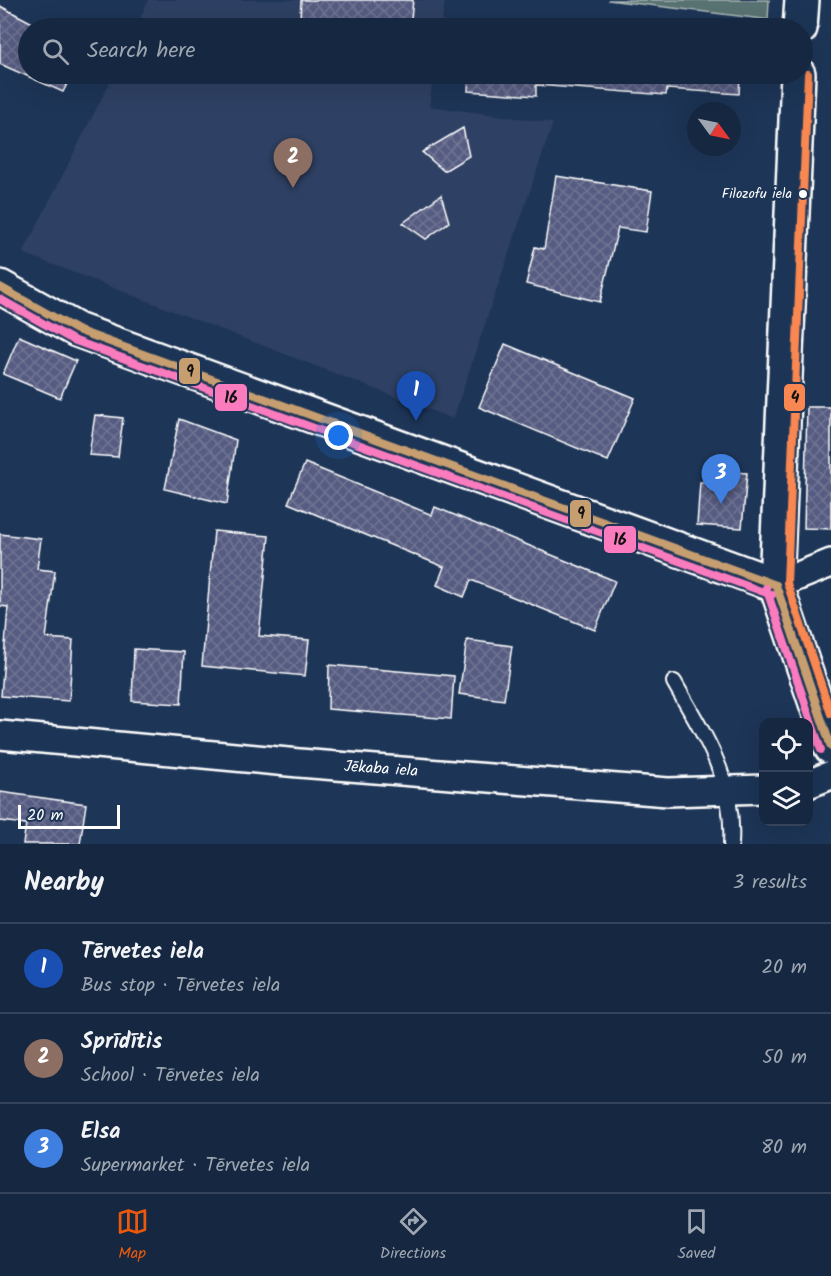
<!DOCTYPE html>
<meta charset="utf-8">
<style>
:root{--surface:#162841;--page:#23344c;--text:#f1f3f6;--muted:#9ea6b1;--line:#35445a;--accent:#ea580c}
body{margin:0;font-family:Kalam,sans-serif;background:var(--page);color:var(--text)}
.controls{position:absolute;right:18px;bottom:18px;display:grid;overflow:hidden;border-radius:12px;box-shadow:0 6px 24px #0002}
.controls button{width:54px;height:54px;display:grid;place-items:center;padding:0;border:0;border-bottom:2px solid var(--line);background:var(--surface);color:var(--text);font:30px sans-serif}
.compass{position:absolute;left:687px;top:102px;width:54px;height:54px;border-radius:50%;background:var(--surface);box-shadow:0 6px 24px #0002;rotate:123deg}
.scale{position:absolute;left:18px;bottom:15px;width:102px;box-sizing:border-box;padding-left:6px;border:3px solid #fff;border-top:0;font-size:16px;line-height:21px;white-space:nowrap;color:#fff;-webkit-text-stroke:4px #1d3557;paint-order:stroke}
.you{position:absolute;left:339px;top:436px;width:21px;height:21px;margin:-15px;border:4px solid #fff;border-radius:50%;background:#1a73e8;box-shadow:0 0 0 9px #1a73e833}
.badge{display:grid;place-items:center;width:39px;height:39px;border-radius:50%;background:var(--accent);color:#fff;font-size:20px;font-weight:700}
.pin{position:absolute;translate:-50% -50px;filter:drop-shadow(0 2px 3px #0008)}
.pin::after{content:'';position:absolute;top:32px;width:21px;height:18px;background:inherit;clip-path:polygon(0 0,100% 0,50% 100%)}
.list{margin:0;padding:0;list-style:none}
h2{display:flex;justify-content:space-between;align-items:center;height:78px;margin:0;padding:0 24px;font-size:26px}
h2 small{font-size:20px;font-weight:400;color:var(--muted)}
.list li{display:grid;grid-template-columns:39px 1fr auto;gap:18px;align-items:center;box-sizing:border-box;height:90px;padding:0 24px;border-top:2px solid var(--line)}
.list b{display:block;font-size:22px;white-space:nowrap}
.list p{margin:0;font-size:20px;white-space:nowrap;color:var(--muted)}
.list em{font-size:20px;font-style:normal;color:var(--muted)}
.icon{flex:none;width:33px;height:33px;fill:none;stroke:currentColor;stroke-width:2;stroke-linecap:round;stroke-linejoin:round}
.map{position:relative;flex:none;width:831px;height:844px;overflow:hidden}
.search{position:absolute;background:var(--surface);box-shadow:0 6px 24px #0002;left:18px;right:18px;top:18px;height:66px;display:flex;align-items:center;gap:15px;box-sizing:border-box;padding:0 21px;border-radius:33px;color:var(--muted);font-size:22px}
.sheet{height:348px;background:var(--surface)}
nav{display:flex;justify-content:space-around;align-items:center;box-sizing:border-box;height:84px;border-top:2px solid var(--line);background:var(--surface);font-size:16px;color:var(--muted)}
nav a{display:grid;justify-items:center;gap:3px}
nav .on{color:var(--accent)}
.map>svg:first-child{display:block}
.built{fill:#2e4164}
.grass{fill:#587371;stroke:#acb9b8;stroke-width:1.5}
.building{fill:url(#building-cross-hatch);stroke:#fff;stroke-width:1.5}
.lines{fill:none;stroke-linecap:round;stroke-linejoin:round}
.service-casing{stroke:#fff;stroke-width:18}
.minor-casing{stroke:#fff;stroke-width:32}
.tertiary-casing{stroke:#fff;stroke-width:38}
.secondary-casing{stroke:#fff;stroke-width:38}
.service{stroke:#1d3557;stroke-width:14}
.minor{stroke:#1d3557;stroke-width:27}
.tertiary{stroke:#1d3557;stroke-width:33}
.secondary{stroke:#1d3557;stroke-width:33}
.bus-1-casing{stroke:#1d3557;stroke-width:12}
.bus-2-casing{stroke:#1d3557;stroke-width:12}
.bus-3-casing{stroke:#1d3557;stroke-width:12}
.bus-1{stroke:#c79e6f;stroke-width:8}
.bus-2{stroke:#fa7bbe;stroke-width:8}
.bus-3{stroke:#f88751;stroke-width:8}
.bus-dot{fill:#fff;stroke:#1d3557;stroke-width:2}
.labels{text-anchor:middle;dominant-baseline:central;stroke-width:6;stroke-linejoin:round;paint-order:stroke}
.bus-label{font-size:14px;fill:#fff;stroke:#1d3557;text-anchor:end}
.street-label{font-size:16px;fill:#fff;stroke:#1d3557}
.line-badge{stroke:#1d3557;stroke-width:2}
.pale-badge-label{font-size:16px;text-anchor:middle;font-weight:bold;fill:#111}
</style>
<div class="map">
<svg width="831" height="844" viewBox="0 0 831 844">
<defs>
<pattern id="building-cross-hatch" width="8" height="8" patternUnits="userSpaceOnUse" patternTransform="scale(1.5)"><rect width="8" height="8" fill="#575c81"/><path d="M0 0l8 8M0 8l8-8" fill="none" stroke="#707494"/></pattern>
</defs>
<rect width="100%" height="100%" fill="#1d3557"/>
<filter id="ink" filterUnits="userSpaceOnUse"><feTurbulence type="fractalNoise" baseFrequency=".0167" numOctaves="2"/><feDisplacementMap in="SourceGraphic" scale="12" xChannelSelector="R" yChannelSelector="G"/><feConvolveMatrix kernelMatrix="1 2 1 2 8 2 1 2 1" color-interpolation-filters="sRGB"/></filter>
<g filter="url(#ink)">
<g class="built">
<path d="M148 0H445L441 28H136Z"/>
<path d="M114 74H434L429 106 553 123 453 419 23 253Z"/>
</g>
<path class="grass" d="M608 0H769L768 20 763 19Z"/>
<g class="building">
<path d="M301 0H413L410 28 300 19Z"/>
<path d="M0 6 42 28H28V74H72L63 92 0 64Z"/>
<path d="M541 24 597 28H541Z"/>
<path d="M469 74H740L739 94 667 89 666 95 536 85V96L468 91Z"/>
<path d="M463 128 469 156 444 171 422 152Z"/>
<path d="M556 176 652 191 646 232 618 228 600 302 526 284 535 247 544 249Z"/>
<path d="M441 195 449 222 426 239 403 223Z"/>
<path d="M19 336 76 361 60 398 3 374Z"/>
<path d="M505 344 635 398 608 461 479 407Z"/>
<path d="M807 407H831V529L804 528Z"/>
<path d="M95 415 123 418 118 457 89 455Z"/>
<path d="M179 419 236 440 227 504 165 489Z"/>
<path d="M305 463 432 515 435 507 615 581 595 630 471 580 464 597 437 585 444 567 288 503Z"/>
<path d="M716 471 747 473 742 528 697 525 700 482H715Z"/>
<path d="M214 531 269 536 259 636 309 640 305 676 202 666Z"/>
<path d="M0 534 41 539 37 569 55 571 46 638 73 640 69 701 1 696 8 607 0 606Z"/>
<path d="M467 640 512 646 504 700 459 694Z"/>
<path d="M134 649 184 652 181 704 132 701Z"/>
<path d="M329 665 454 676 451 719 328 709Z"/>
<path d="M0 792 86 804 80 844H23L26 824 0 821Z"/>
</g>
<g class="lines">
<defs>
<path id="service" d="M674 682C705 737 735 779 731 844"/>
<g id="minor">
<path d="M776 585 831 563"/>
<path d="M0 735 299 763 668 792 764 789"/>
<path d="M808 784 831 775"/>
</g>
<g id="tertiary">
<path d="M800 28 802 0"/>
<path d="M776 585 798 74"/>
</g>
<path id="secondary" d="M0 287 77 330 776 585 831 747"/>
</defs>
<use href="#service" class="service-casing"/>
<use href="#minor" class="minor-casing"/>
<use href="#tertiary" class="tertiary-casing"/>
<use href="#secondary" class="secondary-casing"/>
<use href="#service" class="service"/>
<use href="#minor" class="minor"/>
<use href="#tertiary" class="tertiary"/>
<use href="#secondary" class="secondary"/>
<defs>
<g id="bus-1">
<path d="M0 287 77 330 776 585"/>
<path d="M776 585 831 747"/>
</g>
<g id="bus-2">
<path d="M0 299 73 340 772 595"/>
<path d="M766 588 821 750"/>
</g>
<path id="bus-3" d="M808 74 787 583 831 714"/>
</defs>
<use href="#bus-1" class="bus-1-casing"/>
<use href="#bus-2" class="bus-2-casing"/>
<use href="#bus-3" class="bus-3-casing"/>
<use href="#bus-1" class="bus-1"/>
<use href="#bus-2" class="bus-2"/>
<use href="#bus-3" class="bus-3"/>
</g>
</g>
<circle class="bus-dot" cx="803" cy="194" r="5"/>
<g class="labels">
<g class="bus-label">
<text x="792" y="194">Filozofu iela</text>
</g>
<g class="street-label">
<text transform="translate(381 769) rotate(4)">Jēkaba iela</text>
</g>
</g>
<g class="line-badge">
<rect x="178" y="357" width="23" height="28" rx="6" fill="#c79e6f"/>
<rect x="783" y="383" width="23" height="29" rx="6" fill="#f88751"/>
<rect x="214" y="383" width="34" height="29" rx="6" fill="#fa7bbe"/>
<rect x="569" y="499" width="23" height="29" rx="6" fill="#c79e6f"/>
<rect x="603" y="525" width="34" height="29" rx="6" fill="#fa7bbe"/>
</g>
<g class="pale-badge-label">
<text x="190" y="377">9</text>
<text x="795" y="403">4</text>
<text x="231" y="403">16</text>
<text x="581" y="519">9</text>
<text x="620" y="545">16</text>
</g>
</svg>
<div class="controls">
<button><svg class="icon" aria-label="locate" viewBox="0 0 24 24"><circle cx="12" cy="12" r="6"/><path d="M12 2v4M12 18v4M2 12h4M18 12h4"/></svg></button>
<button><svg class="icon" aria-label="layers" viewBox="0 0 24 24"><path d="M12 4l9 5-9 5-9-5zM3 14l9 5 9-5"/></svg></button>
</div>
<svg class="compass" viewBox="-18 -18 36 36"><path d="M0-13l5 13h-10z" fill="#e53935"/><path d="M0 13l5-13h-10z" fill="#9ea6b1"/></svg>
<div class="scale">20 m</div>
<div class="you"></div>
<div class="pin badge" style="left:416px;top:421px;background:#1a4fb4">1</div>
<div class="pin badge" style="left:293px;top:188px;background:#8d6e63">2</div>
<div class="pin badge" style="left:721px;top:504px;background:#3f7fe0">3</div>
<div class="search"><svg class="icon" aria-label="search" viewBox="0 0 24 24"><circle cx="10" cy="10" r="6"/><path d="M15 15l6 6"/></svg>Search here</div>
</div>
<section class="sheet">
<h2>Nearby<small>3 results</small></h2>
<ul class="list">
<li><span class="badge" style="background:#1a4fb4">1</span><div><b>Tērvetes iela</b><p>Bus stop · Tērvetes iela</p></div><em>20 m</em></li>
<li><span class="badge" style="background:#8d6e63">2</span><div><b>Sprīdītis</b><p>School · Tērvetes iela</p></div><em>50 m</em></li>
<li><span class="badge" style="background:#3f7fe0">3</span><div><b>Elsa</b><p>Supermarket · Tērvetes iela</p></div><em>80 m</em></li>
</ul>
</section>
<nav>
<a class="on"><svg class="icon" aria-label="map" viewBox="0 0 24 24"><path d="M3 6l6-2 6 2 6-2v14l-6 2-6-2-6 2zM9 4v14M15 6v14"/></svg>Map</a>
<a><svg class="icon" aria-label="directions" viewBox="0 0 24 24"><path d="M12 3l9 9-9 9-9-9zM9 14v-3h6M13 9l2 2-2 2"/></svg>Directions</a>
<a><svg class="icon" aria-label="saved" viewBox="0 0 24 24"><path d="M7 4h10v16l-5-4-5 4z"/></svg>Saved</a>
</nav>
